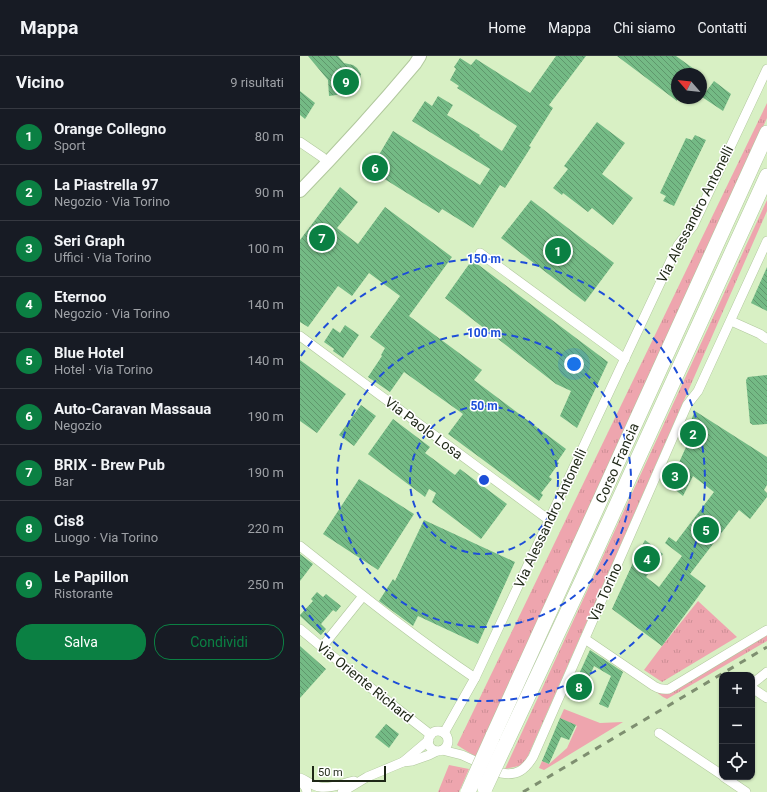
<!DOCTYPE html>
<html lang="it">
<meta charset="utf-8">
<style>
:root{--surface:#171b24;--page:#242831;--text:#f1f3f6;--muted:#9ea1a6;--line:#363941;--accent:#0b8043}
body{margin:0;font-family:Roboto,sans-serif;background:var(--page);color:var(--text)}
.controls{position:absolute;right:12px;bottom:12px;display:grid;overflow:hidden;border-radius:8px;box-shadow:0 1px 3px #0004}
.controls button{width:36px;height:36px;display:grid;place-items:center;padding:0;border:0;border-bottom:1px solid var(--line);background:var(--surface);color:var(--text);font:20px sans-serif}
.compass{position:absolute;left:371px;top:12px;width:36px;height:36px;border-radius:50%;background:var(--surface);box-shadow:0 1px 3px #0004;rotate:298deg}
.scale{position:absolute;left:12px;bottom:10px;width:74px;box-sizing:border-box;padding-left:4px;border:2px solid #1e2716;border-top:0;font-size:11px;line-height:14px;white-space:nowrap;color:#1e2716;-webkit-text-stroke:3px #fff;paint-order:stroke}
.you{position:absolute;left:274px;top:308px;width:14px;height:14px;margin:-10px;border:3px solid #fff;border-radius:50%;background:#1a73e8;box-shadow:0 0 0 6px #1a73e833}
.badge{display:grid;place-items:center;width:26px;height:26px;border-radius:50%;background:var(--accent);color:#fff;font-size:13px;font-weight:700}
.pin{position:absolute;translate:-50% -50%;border:2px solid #fff;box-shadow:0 1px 4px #0006}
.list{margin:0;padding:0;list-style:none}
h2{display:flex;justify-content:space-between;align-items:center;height:52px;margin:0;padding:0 16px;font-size:17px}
h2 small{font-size:13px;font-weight:400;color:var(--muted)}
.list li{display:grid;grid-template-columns:26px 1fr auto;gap:12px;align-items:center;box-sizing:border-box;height:56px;padding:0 16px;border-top:1px solid var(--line)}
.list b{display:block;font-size:15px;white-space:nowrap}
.list p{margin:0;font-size:13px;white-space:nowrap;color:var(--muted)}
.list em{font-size:13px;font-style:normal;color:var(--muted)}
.actions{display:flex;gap:8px;padding:12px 16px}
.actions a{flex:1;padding:9px 0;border:1px solid var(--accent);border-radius:16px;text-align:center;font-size:14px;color:var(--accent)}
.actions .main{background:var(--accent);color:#fff}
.icon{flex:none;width:22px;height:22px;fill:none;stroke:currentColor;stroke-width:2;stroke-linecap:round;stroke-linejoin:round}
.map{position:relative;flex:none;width:467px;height:736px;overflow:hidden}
header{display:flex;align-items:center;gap:24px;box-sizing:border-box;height:56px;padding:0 20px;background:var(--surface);border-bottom:1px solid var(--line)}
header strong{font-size:19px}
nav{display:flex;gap:22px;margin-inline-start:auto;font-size:14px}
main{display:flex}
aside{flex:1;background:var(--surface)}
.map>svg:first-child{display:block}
.grass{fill:url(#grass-tufts)}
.garden{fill:#eea5ae}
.building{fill:url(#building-back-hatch)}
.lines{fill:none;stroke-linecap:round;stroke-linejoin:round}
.minor-casing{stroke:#b1c89d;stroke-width:10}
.tertiary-casing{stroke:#b1c89d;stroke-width:14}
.primary-casing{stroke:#b1c89d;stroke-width:16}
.minor{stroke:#fff;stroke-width:9}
.tertiary{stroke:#fff;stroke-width:12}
.primary{stroke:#fff;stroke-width:15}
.rail{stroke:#7e8f70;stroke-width:3;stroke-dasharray:7 7;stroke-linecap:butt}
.primary-bridge-casing{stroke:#b1c89d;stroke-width:16;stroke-linecap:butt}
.primary-bridge{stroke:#fff;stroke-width:15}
.ring{fill:none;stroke:#1d4ed8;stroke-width:2;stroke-dasharray:7 5}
.labels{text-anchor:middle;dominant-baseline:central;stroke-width:3;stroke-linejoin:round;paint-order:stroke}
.street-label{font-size:14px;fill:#1e2716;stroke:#fff}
.centre{fill:#1d4ed8;stroke:#fff;stroke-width:2}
.ring-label{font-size:12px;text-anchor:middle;font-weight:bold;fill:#1d4ed8;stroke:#fff;stroke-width:3;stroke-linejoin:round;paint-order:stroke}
</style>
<header>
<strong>Mappa</strong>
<nav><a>Home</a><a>Mappa</a><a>Chi siamo</a><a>Contatti</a></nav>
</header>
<main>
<aside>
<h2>Vicino<small>9 risultati</small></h2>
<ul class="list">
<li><span class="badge">1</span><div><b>Orange Collegno</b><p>Sport</p></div><em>80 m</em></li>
<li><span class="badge">2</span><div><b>La Piastrella 97</b><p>Negozio · Via Torino</p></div><em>90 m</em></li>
<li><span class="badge">3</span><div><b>Seri Graph</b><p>Uffici · Via Torino</p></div><em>100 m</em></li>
<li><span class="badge">4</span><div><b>Eternoo</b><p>Negozio · Via Torino</p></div><em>140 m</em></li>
<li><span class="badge">5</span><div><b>Blue Hotel</b><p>Hotel · Via Torino</p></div><em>140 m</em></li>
<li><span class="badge">6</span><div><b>Auto-Caravan Massaua</b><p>Negozio</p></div><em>190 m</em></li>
<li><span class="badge">7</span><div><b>BRIX - Brew Pub</b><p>Bar</p></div><em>190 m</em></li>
<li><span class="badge">8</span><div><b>Cis8</b><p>Luogo · Via Torino</p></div><em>220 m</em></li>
<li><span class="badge">9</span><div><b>Le Papillon</b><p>Ristorante</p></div><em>250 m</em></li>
</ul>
<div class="actions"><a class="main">Salva</a><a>Condividi</a></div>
</aside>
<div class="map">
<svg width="467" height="736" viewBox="0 0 467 736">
<defs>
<pattern id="grass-tufts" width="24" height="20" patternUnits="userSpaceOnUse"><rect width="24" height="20" fill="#eea5ae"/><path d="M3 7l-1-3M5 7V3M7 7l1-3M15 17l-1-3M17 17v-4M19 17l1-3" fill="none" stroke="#cc8e95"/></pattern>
<pattern id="building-back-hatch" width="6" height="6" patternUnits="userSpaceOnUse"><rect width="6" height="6" fill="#74ba85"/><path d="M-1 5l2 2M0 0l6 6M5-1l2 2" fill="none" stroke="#5f976c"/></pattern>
</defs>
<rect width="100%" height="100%" fill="#d8f0c4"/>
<g class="grass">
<path d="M467 47V62L176 701 157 689Z"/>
<path d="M467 144V155L224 709 205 713Z"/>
<path d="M398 545 437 581 362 626 344 614 362 590Z"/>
<path d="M467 578V585L367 643 363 641 352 633 359 636Z"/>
<path d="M149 709 169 713 159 736H138Z"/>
</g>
<path class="garden" d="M264 653 300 667 323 666 244 714 239 712 242 705 249 708 267 692 277 670 260 662Z"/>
<g class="building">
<path d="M8 0H38L44 7 53 9 57 12 61 18 58 31 50 37 29 40 28 24Z"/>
<path d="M256 0H286L249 49 253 52 229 90 231 91 205 132 200 129 173 172 142 153 139 157 70 114 93 75 180 129 190 113 112 65 125 45 132 50 138 40 153 49 147 59 180 79 179 80 202 95 217 70 157 32 159 30 150 24 156 13 154 11 160 2 171 9 176 3 230 37Z"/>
<path d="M317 0H376L401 18H377V45Z"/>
<path d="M414 25 431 38 423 55 402 41Z"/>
<path d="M0 35 15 47 5 63 0 59Z"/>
<path d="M297 66 325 87 302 118 333 142 313 169 292 152 288 156 263 137 262 139 253 132 268 113 264 110Z"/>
<path d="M395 79 406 84 374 150 363 145 366 140 360 137 386 82 392 84Z"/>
<path d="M40 131 58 146 37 172 58 188 85 151 152 201 109 260 182 314 174 324 266 393 257 406 259 407 249 421 252 423 241 437 243 439 239 445 148 378 163 358 104 316 90 336 68 321 82 300 81 299 85 292 70 281 100 240 69 217 52 240 38 230 8 271 0 266V184Z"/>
<path d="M231 144 314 207 285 246 201 182Z"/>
<path d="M172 204 308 306 277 372 260 360 271 335 256 328 145 242Z"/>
<path d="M467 211V255L451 247Z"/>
<path d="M45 269 59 279 43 302 33 295 34 293 24 286 33 272 40 277Z"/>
<path d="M0 304 46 338 17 377 0 365Z"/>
<path d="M467 319V368L453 369 450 367 446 324 448 321Z"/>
<path d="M61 349 76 360 54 390 39 379Z"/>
<path d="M395 355 467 401V429L464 434 467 437V441L450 463 439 454 390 518 406 530 362 590 312 553 332 509 345 484 363 498 346 521 359 531 382 500 365 487 369 481 376 486 414 436 393 420 383 440 369 429 386 391 381 388Z"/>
<path d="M93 363 130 391 125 397 155 419 160 413 207 448 181 483 132 446 136 437 129 433 125 441 68 398Z"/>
<path d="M59 423 114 458 78 514 23 478Z"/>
<path d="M124 464 215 506 178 588 118 560 113 570 79 545 93 523 95 525Z"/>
<path d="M0 498 13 508 0 525Z"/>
<path d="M17 536 23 541 26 538 41 550 36 556 33 554 21 568 26 573 21 579 0 560V559L13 545 11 543Z"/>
<path d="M0 590 26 613 0 642Z"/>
<path d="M290 594 323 616 308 652 299 648 311 620 294 610 279 646 268 642Z"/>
<path d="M260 662 276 669 269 684 261 681 249 708 242 705Z"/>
<path d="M86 668 99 678 89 692 75 681Z"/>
</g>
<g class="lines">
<defs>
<g id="minor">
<path d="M0 86 22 101 28 107"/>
<path d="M180 197 325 303"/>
<path d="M431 265 460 278 467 283"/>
<path d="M0 280 249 464"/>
<path d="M0 490C57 535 114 581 175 622"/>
<path d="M0 573 71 632 131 679"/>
<path d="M285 583 354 630C359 633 363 634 369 633L467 574"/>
<path d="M22 591 63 540"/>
<path d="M452 628 467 616"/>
<path d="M452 632 467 642"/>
<circle cx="138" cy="685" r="10"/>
<path d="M144 677 175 622 378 189 393 170 467 13"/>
<path d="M359 677 422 719"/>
<path d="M142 694 162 699 173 704"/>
<path d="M103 706 129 684"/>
<path d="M201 717C217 720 225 714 233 701L387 349 398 335 467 185"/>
<path d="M424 721 446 736"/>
<path d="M0 722C7 725 13 730 20 731 31 733 44 727 54 725"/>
<path d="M0 724 6 732 7 736"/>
<path d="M42 736 67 721 103 706 112 705 129 699 137 695"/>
</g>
<path id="tertiary" d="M0 135C40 94 78 52 115 8L120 0"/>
<g id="primary">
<path d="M193 680 467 77"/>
<path d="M205 689 282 525 467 120"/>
</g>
</defs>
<use href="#minor" class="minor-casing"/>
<use href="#tertiary" class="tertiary-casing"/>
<use href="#primary" class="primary-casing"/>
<use href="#minor" class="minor"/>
<use href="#tertiary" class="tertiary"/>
<use href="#primary" class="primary"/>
<path class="rail" d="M223 736 467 591"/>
<defs>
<g id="primary-bridge">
<path d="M185 732 205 689"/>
<path d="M168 736 193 680"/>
</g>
</defs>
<use href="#primary-bridge" class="primary-bridge-casing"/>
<use href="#primary-bridge" class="primary-bridge"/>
</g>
<g class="ring">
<circle cx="184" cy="424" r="74"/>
<circle cx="184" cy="424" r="147"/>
<path d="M1 300A221 221 0 1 1 1 548"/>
</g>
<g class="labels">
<g class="street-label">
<text transform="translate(395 158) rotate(-63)">Via Alessandro Antonelli</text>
<text transform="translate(124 372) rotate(37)">Via Paolo Losa</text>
<text transform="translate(317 407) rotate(-66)">Corso Francia</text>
<text transform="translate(250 462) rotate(-65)">Via Alessandro Antonelli</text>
<text transform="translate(305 536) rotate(-66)">Via Torino</text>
<text transform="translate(65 626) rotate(39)">Via Oriente Richard</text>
</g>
</g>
<circle cx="184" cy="424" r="6" class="centre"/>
<g class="ring-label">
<text x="184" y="207">150 m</text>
<text x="184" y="281">100 m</text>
<text x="184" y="354">50 m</text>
</g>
</svg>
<div class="controls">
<button>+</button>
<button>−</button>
<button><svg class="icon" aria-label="locate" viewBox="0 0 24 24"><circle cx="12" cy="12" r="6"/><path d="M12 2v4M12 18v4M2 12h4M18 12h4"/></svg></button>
</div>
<svg class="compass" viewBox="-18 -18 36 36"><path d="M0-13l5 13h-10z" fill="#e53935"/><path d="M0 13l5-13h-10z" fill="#9ea1a6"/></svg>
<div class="scale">50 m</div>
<div class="you"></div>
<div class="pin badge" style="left:258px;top:195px">1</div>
<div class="pin badge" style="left:393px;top:378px">2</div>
<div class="pin badge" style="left:375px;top:420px">3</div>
<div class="pin badge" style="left:347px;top:503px">4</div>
<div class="pin badge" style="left:406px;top:474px">5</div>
<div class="pin badge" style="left:75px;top:112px">6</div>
<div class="pin badge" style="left:22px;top:182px">7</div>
<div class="pin badge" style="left:279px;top:631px">8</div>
<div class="pin badge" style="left:46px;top:26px">9</div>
</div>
</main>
